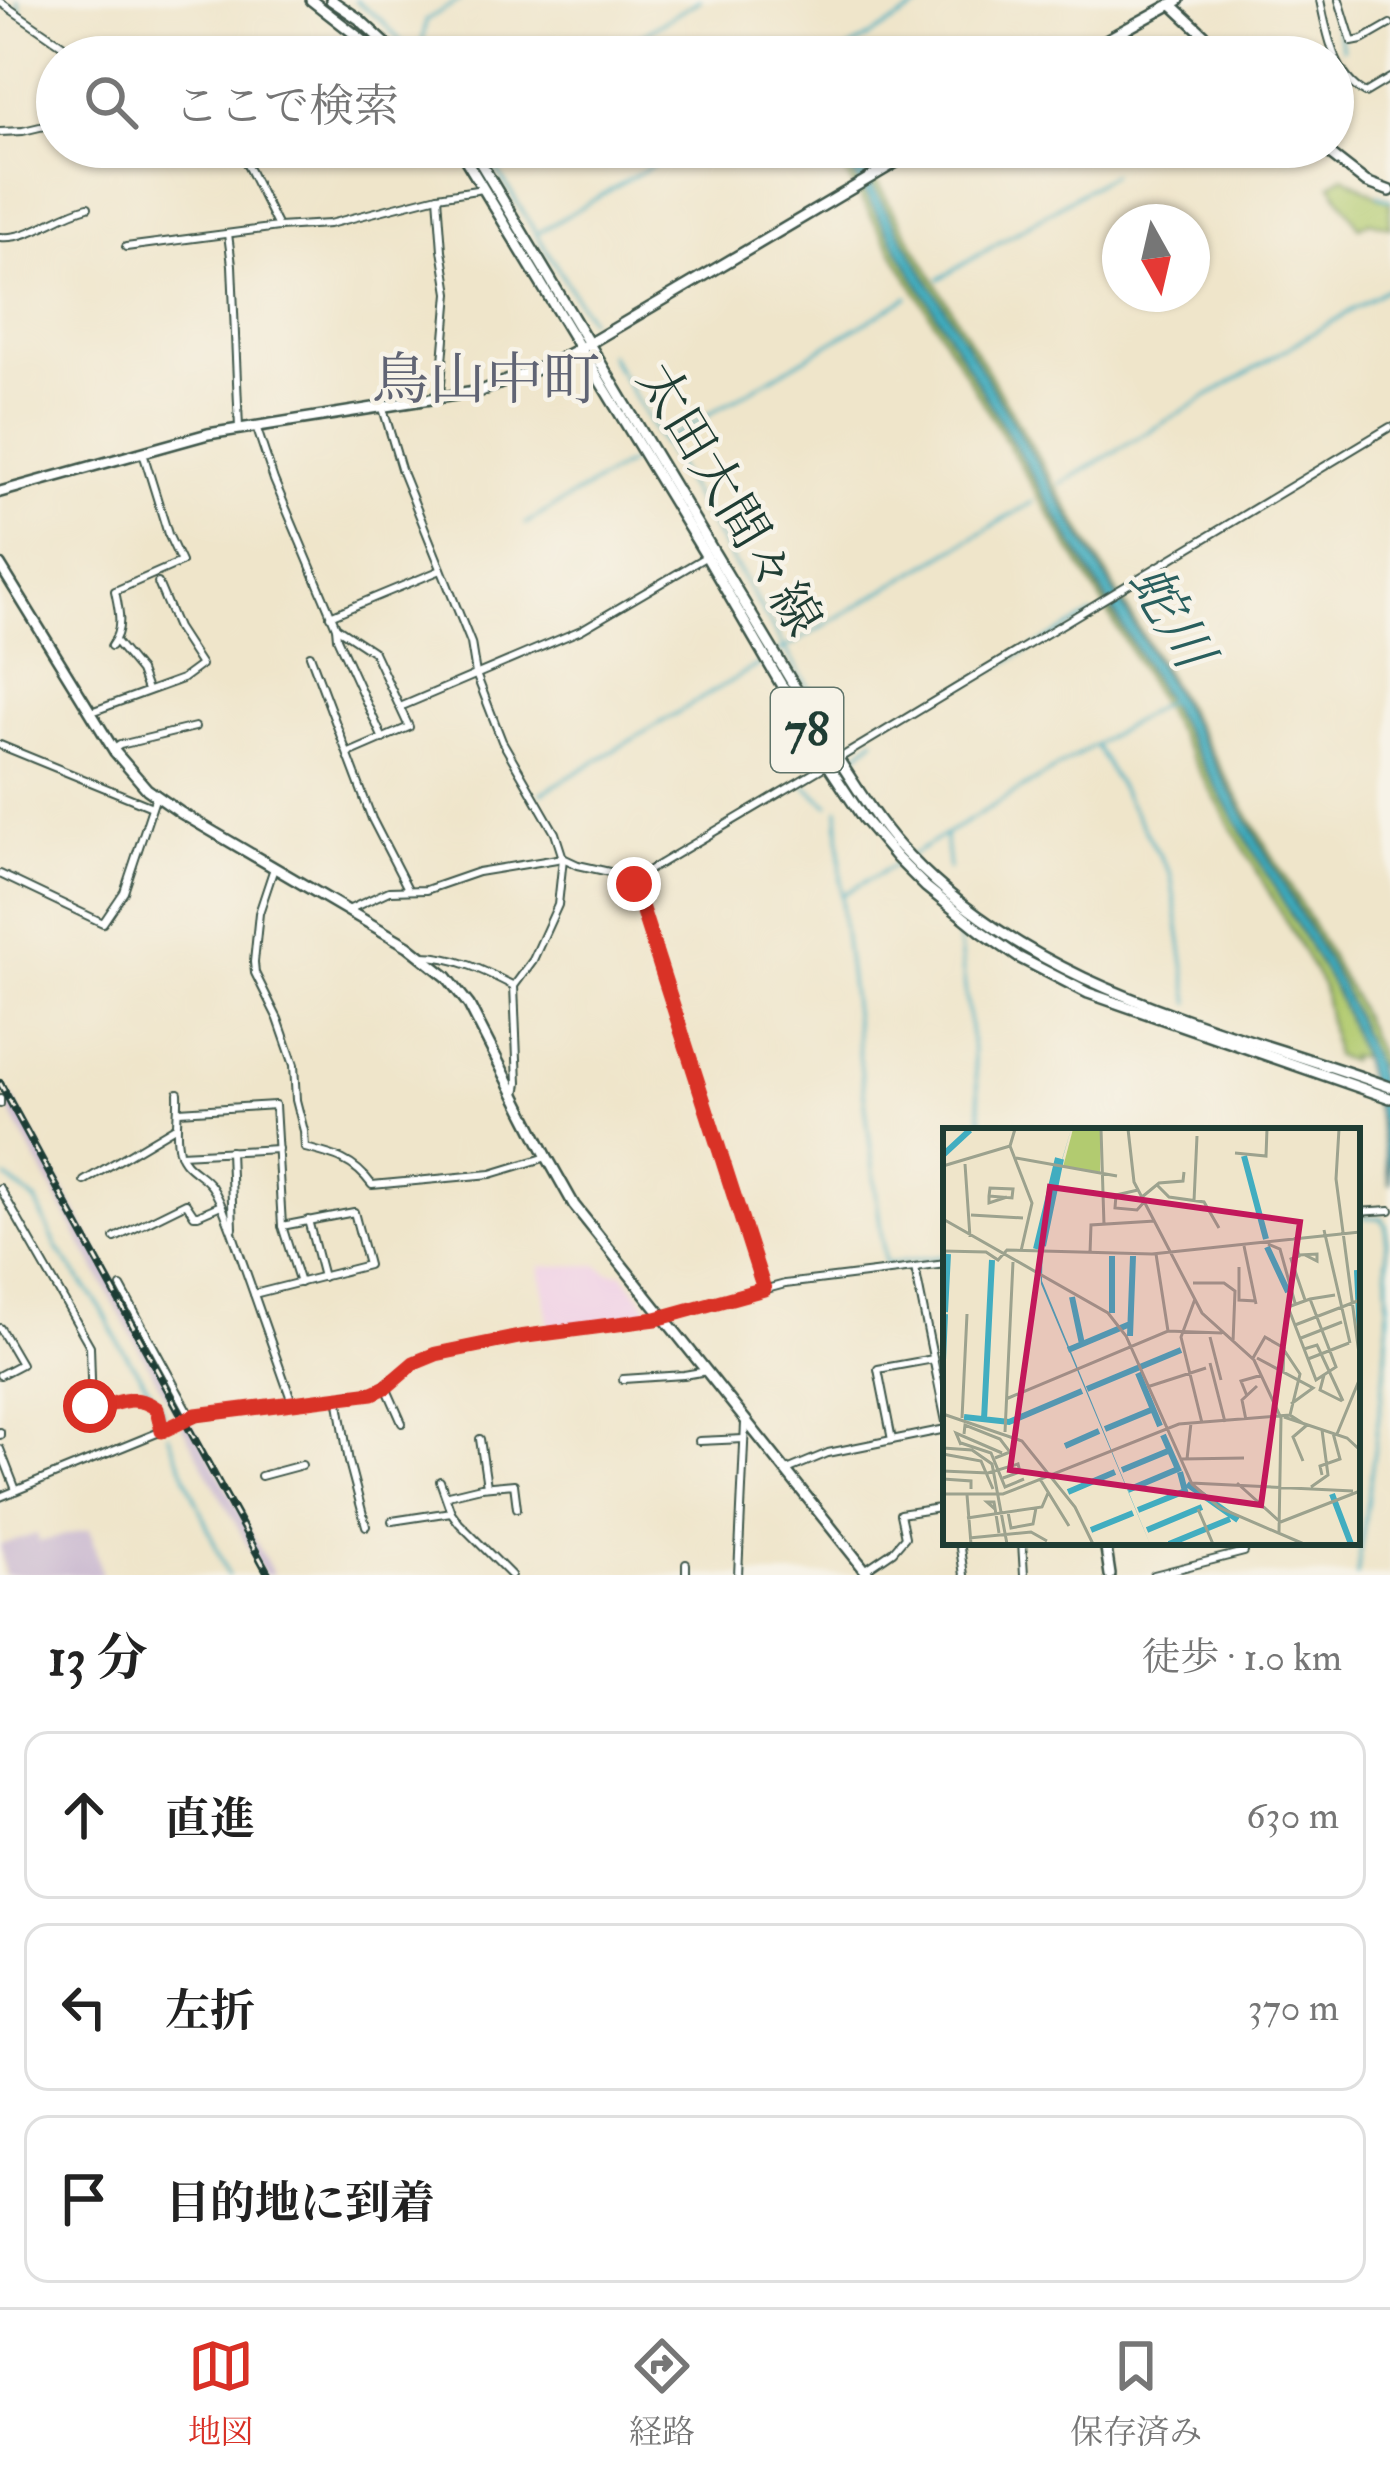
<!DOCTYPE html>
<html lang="ja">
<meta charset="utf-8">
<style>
:root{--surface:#fff;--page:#f6f6f6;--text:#222;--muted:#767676;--line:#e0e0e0;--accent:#d93025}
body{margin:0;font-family:"IM FELL Double Pica","Noto Serif JP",serif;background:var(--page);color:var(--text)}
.compass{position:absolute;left:1102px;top:204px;width:108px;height:108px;border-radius:50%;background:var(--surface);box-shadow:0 3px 9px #0004;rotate:172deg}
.stop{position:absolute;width:36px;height:36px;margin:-27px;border:9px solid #d93025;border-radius:50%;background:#fff}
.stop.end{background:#d93025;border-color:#fff;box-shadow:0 3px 12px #0008}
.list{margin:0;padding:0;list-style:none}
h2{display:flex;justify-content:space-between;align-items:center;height:156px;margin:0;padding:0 48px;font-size:51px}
h2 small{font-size:39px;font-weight:400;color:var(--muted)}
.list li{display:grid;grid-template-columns:78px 1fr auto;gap:36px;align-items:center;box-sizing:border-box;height:168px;margin:0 24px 24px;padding:0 24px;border:3px solid var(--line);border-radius:24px}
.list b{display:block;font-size:45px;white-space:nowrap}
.list em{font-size:39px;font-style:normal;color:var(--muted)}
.icon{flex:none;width:66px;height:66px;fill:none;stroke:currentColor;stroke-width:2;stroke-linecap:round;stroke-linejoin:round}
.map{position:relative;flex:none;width:1390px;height:1575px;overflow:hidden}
.search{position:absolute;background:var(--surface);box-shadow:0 3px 9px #0004;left:36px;right:36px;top:36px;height:132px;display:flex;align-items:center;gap:30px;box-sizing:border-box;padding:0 42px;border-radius:66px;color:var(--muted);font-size:45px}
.sheet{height:732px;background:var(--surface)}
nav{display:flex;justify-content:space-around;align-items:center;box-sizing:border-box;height:168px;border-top:3px solid var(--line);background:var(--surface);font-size:33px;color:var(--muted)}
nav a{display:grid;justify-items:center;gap:6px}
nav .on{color:var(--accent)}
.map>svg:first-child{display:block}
.built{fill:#f0d0e5}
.industrial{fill:#cebed2}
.green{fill:#b2cb70;stroke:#688452;stroke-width:3}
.water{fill:#41adc0;stroke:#30757a;stroke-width:3}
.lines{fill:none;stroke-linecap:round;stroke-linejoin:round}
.stream{stroke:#41adc0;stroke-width:3}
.street-casing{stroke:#3e564a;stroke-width:10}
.secondary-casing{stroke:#3e564a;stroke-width:14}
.primary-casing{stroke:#3e564a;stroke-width:14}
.street{stroke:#fff;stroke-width:6}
.secondary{stroke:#fff;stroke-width:9}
.primary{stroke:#fff;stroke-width:9}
.rail-casing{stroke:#1f3d34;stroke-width:8}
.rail{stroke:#f7f3e8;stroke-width:3;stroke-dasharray:9;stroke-linecap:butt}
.route{stroke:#d93025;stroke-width:15}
.labels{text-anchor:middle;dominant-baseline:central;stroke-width:9;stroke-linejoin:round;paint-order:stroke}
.shield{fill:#f7f3e8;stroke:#60746a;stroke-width:3}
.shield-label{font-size:48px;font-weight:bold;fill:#1f3d34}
.street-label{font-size:51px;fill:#1f3d34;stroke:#f7f3e8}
.water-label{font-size:54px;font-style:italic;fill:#295f5e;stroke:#f7f3e8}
.quarter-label{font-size:57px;fill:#606474;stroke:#f7f3e8}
.inset-river{fill:none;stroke:#41adc0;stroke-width:6}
.inset-road{fill:none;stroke:#9ca28e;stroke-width:3}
.view{fill:#c2185b;fill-opacity:0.15;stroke:#c2185b;stroke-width:6}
.inset-edge{fill:none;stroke:#1f3d34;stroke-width:6}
</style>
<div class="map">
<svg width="1390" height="1575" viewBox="0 0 1390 1575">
<rect width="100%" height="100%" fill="#f7f3e8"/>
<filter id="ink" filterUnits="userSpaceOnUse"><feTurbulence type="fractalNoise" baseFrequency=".00833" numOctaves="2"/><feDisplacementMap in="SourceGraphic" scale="24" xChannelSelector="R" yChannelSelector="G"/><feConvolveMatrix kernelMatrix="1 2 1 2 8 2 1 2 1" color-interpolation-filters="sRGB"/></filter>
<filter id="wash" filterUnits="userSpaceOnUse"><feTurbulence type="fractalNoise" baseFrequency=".004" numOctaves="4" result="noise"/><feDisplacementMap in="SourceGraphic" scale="48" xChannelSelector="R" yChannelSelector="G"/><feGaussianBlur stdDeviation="2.7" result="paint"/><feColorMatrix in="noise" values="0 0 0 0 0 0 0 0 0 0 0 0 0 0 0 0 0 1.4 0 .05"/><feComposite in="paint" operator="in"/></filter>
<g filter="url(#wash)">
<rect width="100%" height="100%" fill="#efe5ca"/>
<path class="built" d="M598 1265 607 1272 622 1273 649 1307 650 1316 549 1328 540 1266Z"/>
<g class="industrial">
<path d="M12 1096 117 1286 186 1416 179 1420 106 1289 6 1104Z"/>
<path d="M190 1421 222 1479 274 1575H264L181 1425Z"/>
<path d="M90 1529 102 1575H3L5 1573 0 1545 37 1534 39 1542Z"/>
</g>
<g class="green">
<path d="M830 147H837L1284 903 1338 996 1362 1058 1350 1056V1061L1335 1056 1323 987 1303 951 1103 604Z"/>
<path d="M849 147H856L1309 918 1353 997 1383 1065 1376 1066 1340 983 1307 923 1172 689Z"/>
<path d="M1344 176 1379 197 1390 200V227L1370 221 1359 227 1331 184Z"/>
</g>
<path class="water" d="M837 147H849L1172 689 1340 983 1376 1066 1390 1124V1185L1379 1122 1362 1058 1338 996 1119 620Z"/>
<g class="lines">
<g class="stream">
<path d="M18 0 21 11"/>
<path d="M355 0 380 19 416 57"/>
<path d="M1336 25 1343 48"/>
<path d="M420 57 426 20 460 0"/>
<path d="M605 57 700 0"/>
<path d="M835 57 931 0"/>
<path d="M483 147 589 319"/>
<path d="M1378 195 1390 200"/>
<path d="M539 232 684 147"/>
<path d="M939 279 1112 174"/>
<path d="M609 354 839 739 848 743 847 745"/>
<path d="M663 442 908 297"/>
<path d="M1061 484 1390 287"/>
<path d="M525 524 631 462"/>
<path d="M776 654 1033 502"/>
<path d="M966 685 1092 614"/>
<path d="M1095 745 1171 875 1190 1003"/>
<path d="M853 763 855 756 875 739"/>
<path d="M804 785 829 805"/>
<path d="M542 793 763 662"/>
<path d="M838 809 843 923 885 1264 946 1256"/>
<path d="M945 835 949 869"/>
<path d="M910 856 1169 700"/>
<path d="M842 895 896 864"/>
<path d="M958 932 983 1131"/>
<path d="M0 1174 1 1175"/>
<path d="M7 1178 36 1201 57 1248 103 1311 120 1345 160 1405 165 1424"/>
<path d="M168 1434 228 1575"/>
<path d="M1357 1575 1385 1372 1388 1316 1386 1226 1382 1218 1364 1217"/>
</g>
</g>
</g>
<g filter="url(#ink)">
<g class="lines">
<defs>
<g id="street">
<path d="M1320 0C1327 32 1334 77 1365 93L1390 78"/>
<path d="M1339 0 1352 42 1362 40 1390 24"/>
<path d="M0 2 80 57"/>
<path d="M0 132 23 131 57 123"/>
<path d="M238 147 278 227"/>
<path d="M438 196 442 250 449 293 440 395"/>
<path d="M228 234 232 265 239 428"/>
<path d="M0 237C30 240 58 214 88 207"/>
<path d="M126 247 278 227 329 224 438 196 483 189"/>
<path d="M382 405 402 472 471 643 476 674 502 741 555 833 563 858 558 905 533 960 514 986 518 1083 516 1094"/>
<path d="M256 426 274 480 336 627 337 638 383 739"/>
<path d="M330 616 441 570"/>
<path d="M336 627 374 652 409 727 349 753"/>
<path d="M115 641 140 671 147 690"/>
<path d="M111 646C124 629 119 610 115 591L181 562 168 534 143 453"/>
<path d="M310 655 372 819 408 889"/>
<path d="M400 707 581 630 707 556"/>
<path d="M91 712 182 679 201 665 177 628 158 583"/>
<path d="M0 745 152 807"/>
<path d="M114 749 120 745 195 727"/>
<path d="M838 759 1390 427"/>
<path d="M274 868 259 913 254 962 255 973 278 1019 294 1065 296 1100 304 1131 305 1148C334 1155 354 1160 372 1185L491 1174 547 1157"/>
<path d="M0 874 103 923 124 892 156 796"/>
<path d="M636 878 634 884 764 1289"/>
<path d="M348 910 389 891 426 890 478 872 563 858 578 865 636 878 827 765"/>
<path d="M422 956C455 956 485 971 514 986"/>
<path d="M178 1093C179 1113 174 1131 179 1151 184 1169 203 1173 212 1187 221 1200 226 1217 232 1232L292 1402"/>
<path d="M0 1099V1104"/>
<path d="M179 1111 275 1105 282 1226 300 1283"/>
<path d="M230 1151 233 1228"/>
<path d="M180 1154 278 1149"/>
<path d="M84 1181 175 1127"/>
<path d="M0 1188 90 1346 92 1411C115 1403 136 1391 157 1409L162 1431"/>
<path d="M1357 1212 1390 1210"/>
<path d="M308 1220 323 1277"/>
<path d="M115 1238 186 1203 194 1215H198L221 1205"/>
<path d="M915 1268 946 1422"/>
<path d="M121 1287 191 1416"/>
<path d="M254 1294 368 1265 354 1212 282 1226"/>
<path d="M0 1328 21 1364 0 1375"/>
<path d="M623 1379 684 1375 707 1371"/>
<path d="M386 1387 402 1423"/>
<path d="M338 1397 349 1462 366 1526"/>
<path d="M0 1432V1435"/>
<path d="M480 1439 487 1486"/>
<path d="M892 1440 878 1369 933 1359"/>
<path d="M699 1441 744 1439"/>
<path d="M0 1449 16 1490"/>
<path d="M787 1470 828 1453 946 1429"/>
<path d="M261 1476 302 1465"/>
<path d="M440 1481 451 1512 459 1523 511 1575"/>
<path d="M448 1495 481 1487 514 1484 517 1508"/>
<path d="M0 1497 162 1431 191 1417 378 1391 414 1363 436 1354 519 1337 656 1319 785 1284 946 1264"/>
<path d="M392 1521 451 1512"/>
<path d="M959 1542 964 1575"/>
<path d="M1022 1542 1024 1575"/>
<path d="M865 1570 893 1551 905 1537 900 1514 946 1507"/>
<path d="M686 1575V1564"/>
<path d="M738 1575 745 1423"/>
<path d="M1154 1575 1244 1552"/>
</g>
<g id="secondary">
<path d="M1171 4 1228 57"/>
<path d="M1075 57 1179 0"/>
<path d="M1321 147 1366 182 1390 191"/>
<path d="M0 492 208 434 481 391 550 364 590 343 922 147"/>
<path d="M0 565 115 752 147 789 181 813 408 946 447 977 469 1005 547 1157 574 1205 869 1575"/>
<path d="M1105 1542 1110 1575"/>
</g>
<g id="primary">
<path d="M311 0 384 57"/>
<path d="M331 0 359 19 400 57"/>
<path d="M458 147 705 554 828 765 863 818 897 858 926 887 982 932 1018 957 1088 993 1390 1098"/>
<path d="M471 147 838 759C860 792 880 827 908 855 1038 992 1220 1026 1390 1087"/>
</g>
</defs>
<use href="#street" class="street-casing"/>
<use href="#secondary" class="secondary-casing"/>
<use href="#primary" class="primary-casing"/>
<use href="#street" class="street"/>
<use href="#secondary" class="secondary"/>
<use href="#primary" class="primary"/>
<defs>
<path id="rail" d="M0 1083 269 1575"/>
</defs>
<use href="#rail" class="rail-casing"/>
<use href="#rail" class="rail"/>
</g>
</g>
<g class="lines" filter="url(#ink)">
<path class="route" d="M90 1406 92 1411C115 1403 135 1392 157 1409L162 1431 196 1415 373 1393 386 1387 414 1363 436 1354 519 1337 656 1319 764 1289 634 884"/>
</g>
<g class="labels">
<rect class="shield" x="771" y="688" width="72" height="84" rx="9"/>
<g class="shield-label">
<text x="807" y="730">78</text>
</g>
<g class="street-label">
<text transform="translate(729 500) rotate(59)">太田大間々線</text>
</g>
<g class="water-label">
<text transform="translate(1170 617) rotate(59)">蛇川</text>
</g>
<g class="quarter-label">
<text x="486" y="381">鳥山中町</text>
</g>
</g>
<g transform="translate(943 1128)">
<rect width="417" height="417" fill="#efe5ca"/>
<path d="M130 1H158L157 44 120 39Z" fill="#b2cb70"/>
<path d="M128 1 100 99 99 153 207 416 98 156 96 110Z" fill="#41adc0"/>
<path class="inset-river" d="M0 27 27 2M301 28 323 111M100 118 118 31M324 119 345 164M93 121 115 30M414 142 417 210M129 169 139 216M2 184 5 126M169 185V128M187 208 190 128M125 222 187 196M0 232 2 186M195 245 217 298M144 261 238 222M21 289 66 294 139 263M41 292 49 132M162 301 208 282M122 318 156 303M179 342 225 323M244 356 295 392M185 362 235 341 220 307M125 364 172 344M389 366 408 416M195 382 242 363 237 344M148 402 190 385M204 402 259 379M226 416 287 391"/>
<path class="inset-road" d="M72 1 67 18 89 75 78 123M158 1 161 97M185 1 191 54 259 185 311 232 338 290 336 404M396 1 393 51 417 233M292 25 323 28 324 1M73 30 174 48M22 36 27 109M0 38 67 18M214 57 226 69 261 74 276 100M195 62 173 67 172 80 194 82 202 73M46 68 69 70 70 61 47 60 46 68V75L64 69M199 69 216 55 240 53 241 44M251 73 254 8M28 87 80 90M0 91 165 185 183 208 249 356 277 380 361 416M381 102 407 215M352 109 356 128 348 131 362 172M325 116 337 121 352 175M301 118 313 176M0 123 43 124 55 132 64 122 209 126 417 104M147 125 148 97 212 93M213 126 225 203M356 127 374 126V133L362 127M296 139V172L313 173M250 155H281L292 163 290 214M252 171 238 209 259 295M367 171 393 239 373 252 345 179 367 171 392 167M352 197 417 172M267 209 278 252M358 210 399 194M361 221 374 217 400 273M341 222 357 246 347 287M310 230 322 209 341 220 340 245M314 230 370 260 348 276M365 231 406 215M267 235 282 294M381 247 377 262 399 273M204 259 263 240M304 268 298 253 319 247M63 271 225 203 279 205M0 286 79 313 132 379 150 416M341 289 404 310 417 322M19 290 24 186M303 292 299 272 314 258M62 304 70 134M21 306 22 297 57 311 67 324 52 330M394 306 417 250M18 315 48 325 62 359 81 351M18 317 13 305 59 325M0 320 29 322 49 336 64 416M0 326 38 333 50 361M239 331 301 330M244 331 248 295M360 333 350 309 364 297M0 343 45 345 75 336 77 344 60 350M379 347 377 338 397 331 390 305M0 351 28 353V361M97 351 126 398M248 355 410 363M294 355 335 392M368 359 385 347 379 302M0 366H60L236 296 347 287 361 296M24 367 28 416M52 381 44 374H51L56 405M255 381 270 416M65 384 68 400 90 396 93 380M24 390 99 379 105 365M335 395 417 363M26 410 88 404 104 413"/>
<path class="view" d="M107 59 357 94 318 377 67 342Z"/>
<rect width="417" height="417" class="inset-edge"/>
</g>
</svg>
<svg class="compass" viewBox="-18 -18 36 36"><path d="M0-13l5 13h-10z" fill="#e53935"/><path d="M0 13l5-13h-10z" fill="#767676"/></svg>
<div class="stop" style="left:90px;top:1406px"></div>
<div class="stop end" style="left:634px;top:884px"></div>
<div class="search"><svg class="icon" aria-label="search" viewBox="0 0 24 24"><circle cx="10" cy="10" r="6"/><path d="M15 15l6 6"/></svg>ここで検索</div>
</div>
<section class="sheet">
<h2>13 分<small>徒歩 · 1.0 km</small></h2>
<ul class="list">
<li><svg class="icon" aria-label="ahead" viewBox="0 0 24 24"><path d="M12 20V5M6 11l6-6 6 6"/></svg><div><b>直進</b></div><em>630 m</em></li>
<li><svg class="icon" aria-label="left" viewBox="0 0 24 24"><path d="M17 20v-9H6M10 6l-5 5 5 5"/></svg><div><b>左折</b></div><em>370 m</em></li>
<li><svg class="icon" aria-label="arrive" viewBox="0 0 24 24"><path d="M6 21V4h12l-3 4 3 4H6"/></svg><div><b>目的地に到着</b></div></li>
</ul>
</section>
<nav>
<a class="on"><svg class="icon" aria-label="map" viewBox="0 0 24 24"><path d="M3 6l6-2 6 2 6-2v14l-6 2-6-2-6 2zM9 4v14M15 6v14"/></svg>地図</a>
<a><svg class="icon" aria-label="directions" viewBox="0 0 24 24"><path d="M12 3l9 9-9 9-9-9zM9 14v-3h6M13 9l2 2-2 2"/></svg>経路</a>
<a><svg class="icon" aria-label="saved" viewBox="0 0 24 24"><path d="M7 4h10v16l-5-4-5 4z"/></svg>保存済み</a>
</nav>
